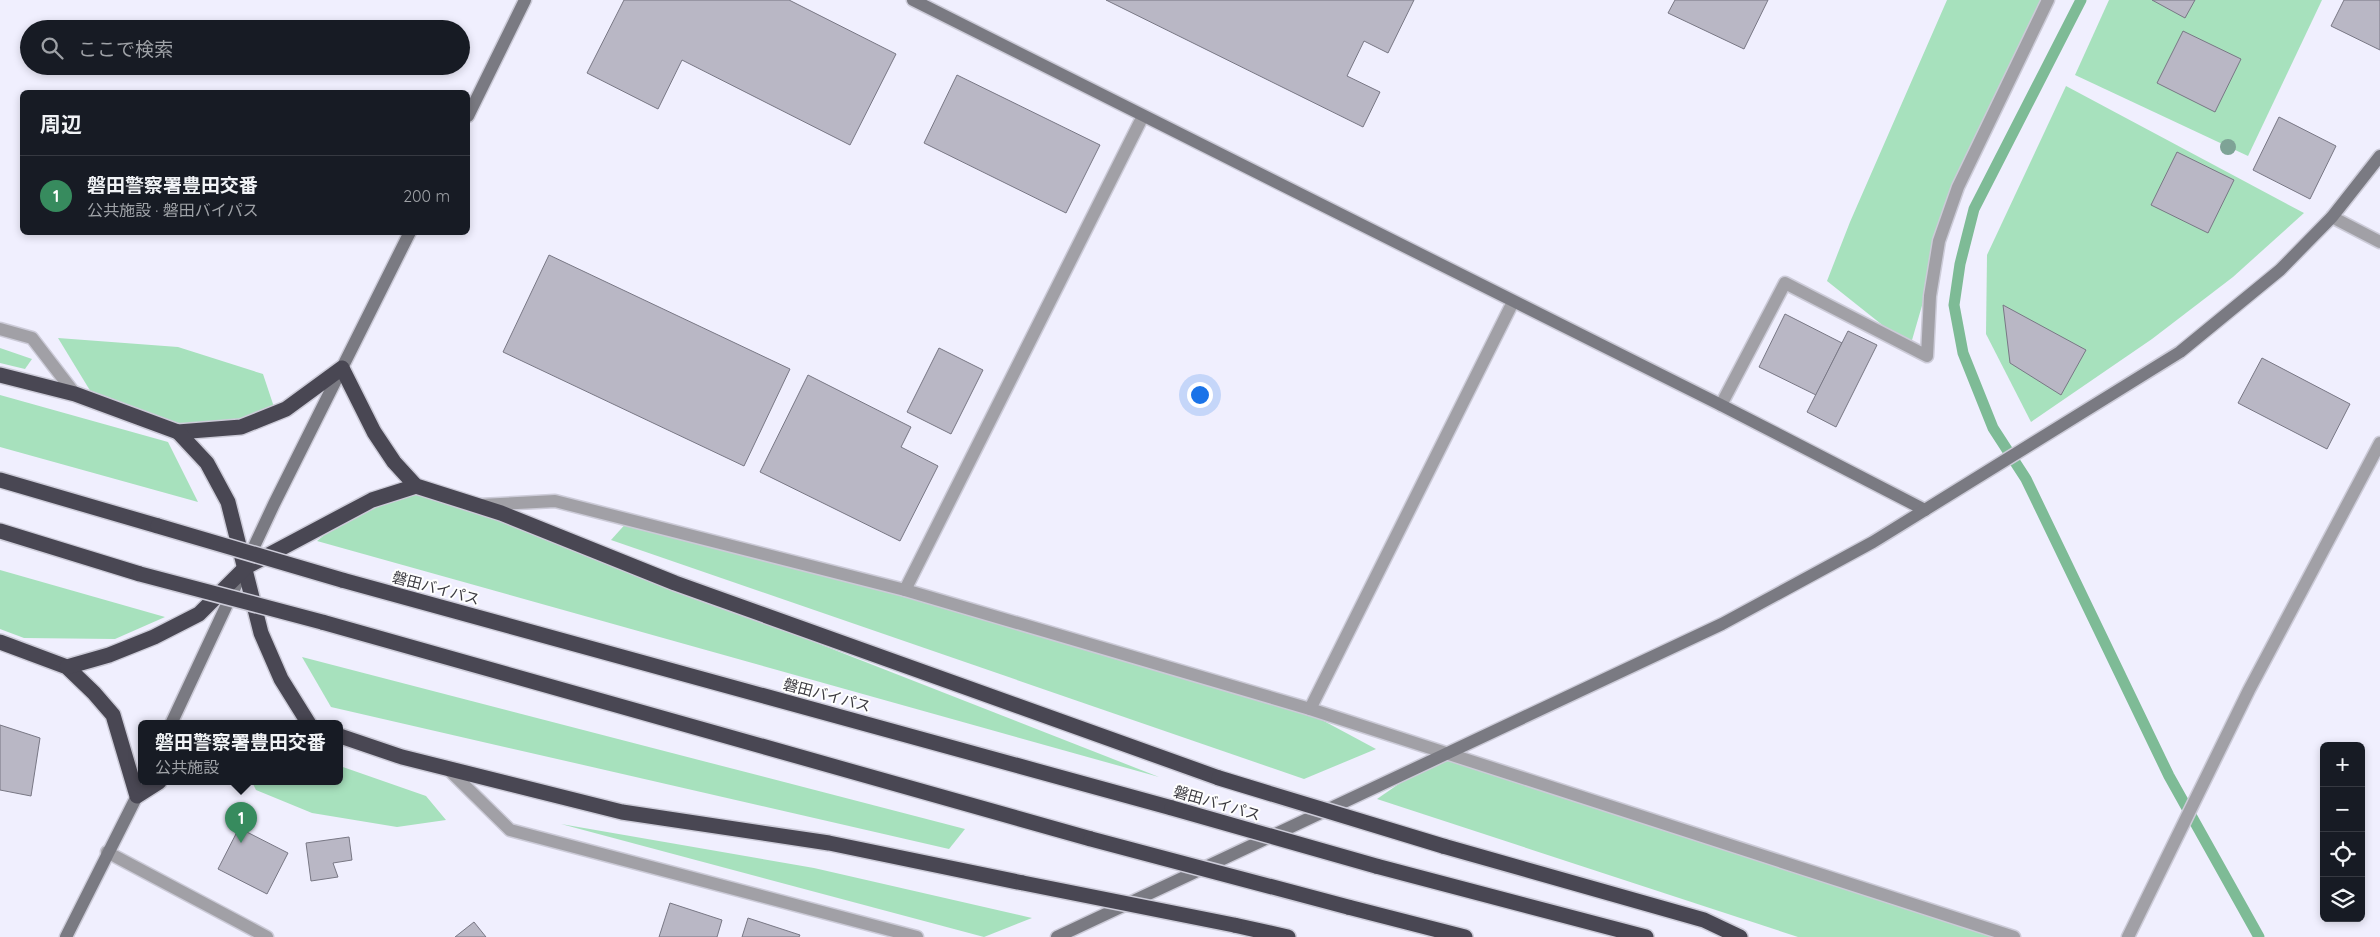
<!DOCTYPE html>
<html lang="ja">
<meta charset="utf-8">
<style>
:root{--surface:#171b24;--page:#20242c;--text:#f1f3f6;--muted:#9ea1a6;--line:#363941;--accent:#378b5e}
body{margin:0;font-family:Quicksand,"Noto Sans JP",sans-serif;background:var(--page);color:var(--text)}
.controls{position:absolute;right:15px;bottom:15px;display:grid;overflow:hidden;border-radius:8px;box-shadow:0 2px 8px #0003}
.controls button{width:45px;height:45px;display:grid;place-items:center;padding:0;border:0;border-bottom:1px solid var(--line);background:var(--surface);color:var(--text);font:25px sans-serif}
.you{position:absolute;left:1199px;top:394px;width:18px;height:18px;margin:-12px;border:4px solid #fff;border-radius:50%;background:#1a73e8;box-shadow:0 0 0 8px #1a73e833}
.badge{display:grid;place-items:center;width:32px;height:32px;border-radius:50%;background:var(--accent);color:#fff;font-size:16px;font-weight:700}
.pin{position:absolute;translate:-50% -41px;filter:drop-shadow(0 1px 2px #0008)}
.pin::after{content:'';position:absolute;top:26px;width:18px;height:15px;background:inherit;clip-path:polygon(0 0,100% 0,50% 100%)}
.popup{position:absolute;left:138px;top:720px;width:205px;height:65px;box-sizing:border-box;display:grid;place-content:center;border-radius:8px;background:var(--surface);filter:drop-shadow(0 1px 4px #0005);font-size:16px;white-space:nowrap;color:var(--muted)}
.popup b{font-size:19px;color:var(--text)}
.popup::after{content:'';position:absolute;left:50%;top:100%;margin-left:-10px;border:10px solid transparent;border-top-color:var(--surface)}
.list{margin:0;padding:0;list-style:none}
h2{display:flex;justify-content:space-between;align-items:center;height:65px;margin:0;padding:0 20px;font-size:21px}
h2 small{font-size:16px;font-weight:400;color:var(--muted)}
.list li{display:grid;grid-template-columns:32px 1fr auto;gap:15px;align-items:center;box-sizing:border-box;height:80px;padding:0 20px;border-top:1px solid var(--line)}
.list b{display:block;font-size:19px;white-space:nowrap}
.list p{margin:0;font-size:16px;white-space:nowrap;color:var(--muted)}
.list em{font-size:16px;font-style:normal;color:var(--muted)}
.icon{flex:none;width:28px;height:28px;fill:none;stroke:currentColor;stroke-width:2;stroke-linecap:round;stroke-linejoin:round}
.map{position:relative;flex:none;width:2380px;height:937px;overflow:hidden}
.search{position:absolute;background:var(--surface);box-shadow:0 2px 8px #0003;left:20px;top:20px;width:450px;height:55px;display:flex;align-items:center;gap:12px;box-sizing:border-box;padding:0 18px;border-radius:28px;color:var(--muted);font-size:19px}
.panel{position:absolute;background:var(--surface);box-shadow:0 2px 8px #0003;left:20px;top:90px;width:450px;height:145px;border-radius:8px}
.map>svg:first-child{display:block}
.green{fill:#a7e1bd}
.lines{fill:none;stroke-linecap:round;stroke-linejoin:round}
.stream{stroke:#7ebb96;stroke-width:11}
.building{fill:#b9b7c5;stroke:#787784}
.street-casing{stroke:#cccbd8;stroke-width:15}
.secondary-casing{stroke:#cccbd8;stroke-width:15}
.highway-casing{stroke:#cccbd8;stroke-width:18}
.street{stroke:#a1a0a6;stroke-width:12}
.secondary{stroke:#7a7a82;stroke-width:12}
.highway{stroke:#494753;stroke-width:15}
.highway-bridge-casing{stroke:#cccbd8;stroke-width:18;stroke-linecap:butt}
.highway-bridge{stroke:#494753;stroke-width:15}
.tree{fill:#7ea396}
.labels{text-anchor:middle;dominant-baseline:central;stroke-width:4;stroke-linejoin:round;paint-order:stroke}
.street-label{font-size:15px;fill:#3a393f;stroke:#fefefe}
</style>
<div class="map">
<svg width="2380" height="937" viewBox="0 0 2380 937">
<rect width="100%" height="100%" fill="#f0effe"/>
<g class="green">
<path d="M1947 0H2048L1948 216 1910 347 1827 281 1850 222Z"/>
<path d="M2109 0H2322L2248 156 2075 75Z"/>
<path d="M2066 86 2304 213 2233 277 2152 339 2031 422 1986 334 1987 255Z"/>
<path d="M58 338 178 347 263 374 276 413 199 430 97 402Z"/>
<path d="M0 348 32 359 25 369 0 363Z"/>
<path d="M0 395 168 442 198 502 0 447Z"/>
<path d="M416 486 1159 777 317 541 357 508Z"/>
<path d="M629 520 1294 705 1376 749 1304 779 611 540Z"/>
<path d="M0 570 165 617 115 639 24 638 0 629Z"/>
<path d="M302 657 965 829 949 849 331 707Z"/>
<path d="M1442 754 2014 937H1798L1377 799Z"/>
<path d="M340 766 426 796 446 820 397 827 312 813 256 790 252 782H340Z"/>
<path d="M561 824 814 868 1032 918 984 937Z"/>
</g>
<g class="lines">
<path class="stream" d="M2081 0 1974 209 1960 264 1954 305 1963 353 1993 428 2026 479 2169 776 2259 937"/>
</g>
<g class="building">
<path d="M624 0H789L896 54 850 145 682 60 658 109 587 73Z"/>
<path d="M1106 0H1414L1388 53 1364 41 1347 76 1380 92 1363 127Z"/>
<path d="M1675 0H1768L1744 49 1668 13Z"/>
<path d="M2152 0H2195L2185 18Z"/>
<path d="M2344 0H2380V50L2331 26Z"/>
<path d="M2183 31 2241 59 2215 112 2157 83Z"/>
<path d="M957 75 1100 145 1066 213 924 143Z"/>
<path d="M2279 117 2336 146 2310 199 2253 170Z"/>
<path d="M2177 152 2234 180 2208 233 2151 205Z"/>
<path d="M549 255 790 369 744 466 503 352Z"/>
<path d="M2003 305 2086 350 2061 395 2010 363Z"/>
<path d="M1785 314 1842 343 1816 395 1759 367Z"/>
<path d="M1848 331 1877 345 1836 427 1807 412Z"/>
<path d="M939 348 983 370 951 434 907 412Z"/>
<path d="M2262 358 2350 404 2327 449 2238 403Z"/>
<path d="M808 375 911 427 901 447 938 466 900 541 760 472Z"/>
<path d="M0 725 40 738 31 796 0 790Z"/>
<path d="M239 828 288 853 267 894 218 869Z"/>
<path d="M349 837 352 860 333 863 338 877 311 881 306 843Z"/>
<path d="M670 903 722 920 717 937H659Z"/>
<path d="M748 918 800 935 799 937H742Z"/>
<path d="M474 922 486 937H455Z"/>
</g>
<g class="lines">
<defs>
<g id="street">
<path d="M2332 217 2380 242"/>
<path d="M0 329 32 338 75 394"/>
<path d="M1721 405 1785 283 1927 356 1930 296 1939 241 1958 187 2048 0"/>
<path d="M481 505 555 501 905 590 1310 709 2014 937"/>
<path d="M905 590 1143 116"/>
<path d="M1310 709 1513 302"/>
<path d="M447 768 510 830 917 937"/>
<path d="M107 852 267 937"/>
<path d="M2128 937 2249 690 2380 443"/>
</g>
<g id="secondary">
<path d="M913 0 1721 405 1925 510"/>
<path d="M468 116 525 0"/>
<path d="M171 724 274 504 410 232"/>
<path d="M66 937 144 782"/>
<path d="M1057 937 1722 624 1873 542 2180 352 2280 270 2332 217 2380 156"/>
</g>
<g id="highway">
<path d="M0 375 75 394 178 432 241 427 286 409 342 368 374 432 394 462 416 486 501 513 675 583 1219 778"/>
<path d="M178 432 207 463 228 502 261 633 281 679 309 724"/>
<path d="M0 480 158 526"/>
<path d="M0 531 140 574"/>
<path d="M342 580 1172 808"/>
<path d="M322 622 1091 839"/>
<path d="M0 642 67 667 94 693 113 715 137 796 159 782"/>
<path d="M67 667 109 655 154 637 199 614 246 567 372 500 416 486"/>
<path d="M340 736 402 757 622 812 829 843 1023 883"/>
<path d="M1443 846 1704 920 1740 937"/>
<path d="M1376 866 1646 937"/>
<path d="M1348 907 1465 937"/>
<path d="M1234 925 1288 937"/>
</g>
</defs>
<use href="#street" class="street-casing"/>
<use href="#secondary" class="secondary-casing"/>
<use href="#highway" class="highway-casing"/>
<use href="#street" class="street"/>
<use href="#secondary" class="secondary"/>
<use href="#highway" class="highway"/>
<defs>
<g id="highway-bridge">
<path d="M158 526 342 580"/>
<path d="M140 574 322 622"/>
<path d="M1219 778 1443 846"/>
<path d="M1172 808 1376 866"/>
<path d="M1091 839 1348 907"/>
<path d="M1023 883 1234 925"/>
</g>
</defs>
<use href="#highway-bridge" class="highway-bridge-casing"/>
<use href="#highway-bridge" class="highway-bridge"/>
</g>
<circle class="tree" cx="2228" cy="147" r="8"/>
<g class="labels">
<g class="street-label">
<text transform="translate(436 588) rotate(15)">磐田バイパス</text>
<text transform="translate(827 695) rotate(15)">磐田バイパス</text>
<text transform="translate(1217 803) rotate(16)">磐田バイパス</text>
</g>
</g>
</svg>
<div class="controls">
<button>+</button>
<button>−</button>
<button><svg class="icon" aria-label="locate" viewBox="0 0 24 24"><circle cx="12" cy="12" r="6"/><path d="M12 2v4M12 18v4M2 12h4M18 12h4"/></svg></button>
<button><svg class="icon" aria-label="layers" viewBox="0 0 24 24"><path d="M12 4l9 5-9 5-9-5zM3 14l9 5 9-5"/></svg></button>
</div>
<div class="you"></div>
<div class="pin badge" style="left:241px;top:843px">1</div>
<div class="popup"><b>磐田警察署豊田交番</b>公共施設</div>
<div class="search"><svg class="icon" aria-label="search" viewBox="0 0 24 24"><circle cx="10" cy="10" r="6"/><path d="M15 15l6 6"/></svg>ここで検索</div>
<section class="panel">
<h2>周辺<small></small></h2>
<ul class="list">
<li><span class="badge">1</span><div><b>磐田警察署豊田交番</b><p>公共施設 · 磐田バイパス</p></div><em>200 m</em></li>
</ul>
</section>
</div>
